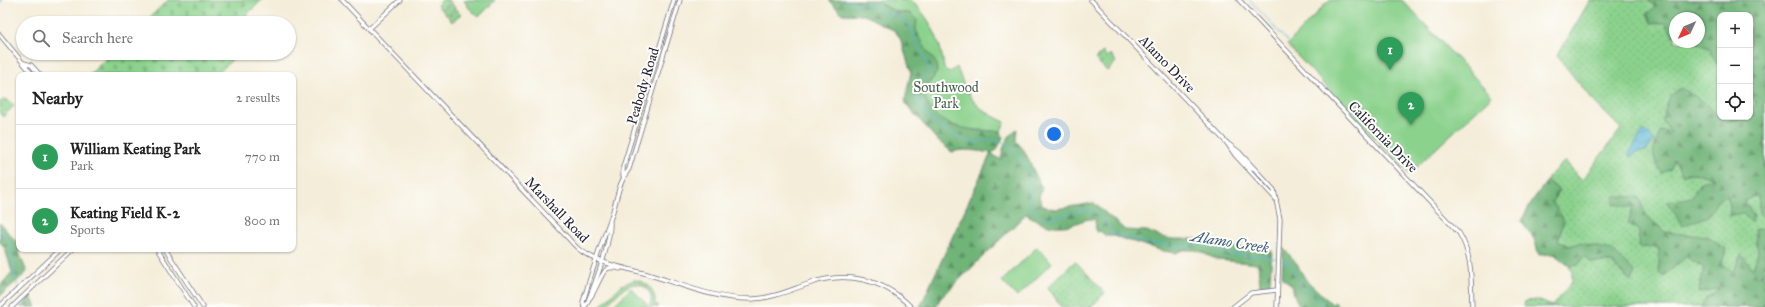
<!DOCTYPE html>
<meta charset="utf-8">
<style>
:root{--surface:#fff;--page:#f2f2f2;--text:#222;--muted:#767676;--line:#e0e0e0;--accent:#ea580c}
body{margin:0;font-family:"IM FELL Great Primer",serif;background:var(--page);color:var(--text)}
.controls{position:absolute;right:12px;top:12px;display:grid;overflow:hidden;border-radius:8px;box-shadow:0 1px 3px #0004}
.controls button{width:36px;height:36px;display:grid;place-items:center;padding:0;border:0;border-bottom:1px solid var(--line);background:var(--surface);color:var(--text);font:20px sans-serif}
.compass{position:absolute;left:1669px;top:12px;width:36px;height:36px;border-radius:50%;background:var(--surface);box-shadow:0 1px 3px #0004;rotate:226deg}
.you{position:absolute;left:1054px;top:134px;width:14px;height:14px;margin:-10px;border:3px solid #fff;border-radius:50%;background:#1a73e8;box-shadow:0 0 0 6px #1a73e833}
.badge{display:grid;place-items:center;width:26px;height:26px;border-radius:50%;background:var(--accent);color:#fff;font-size:13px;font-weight:700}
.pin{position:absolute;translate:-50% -33px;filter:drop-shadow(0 1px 2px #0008)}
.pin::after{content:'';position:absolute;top:21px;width:14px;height:12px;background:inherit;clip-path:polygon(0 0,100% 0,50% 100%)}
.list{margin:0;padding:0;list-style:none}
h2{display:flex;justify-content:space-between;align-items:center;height:52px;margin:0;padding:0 16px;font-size:17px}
h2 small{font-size:13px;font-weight:400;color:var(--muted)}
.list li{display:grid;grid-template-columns:26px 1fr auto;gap:12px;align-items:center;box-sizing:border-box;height:64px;padding:0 16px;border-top:1px solid var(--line)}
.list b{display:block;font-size:15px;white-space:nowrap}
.list p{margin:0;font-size:13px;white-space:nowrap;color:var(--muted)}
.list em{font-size:13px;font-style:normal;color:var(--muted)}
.icon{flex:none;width:22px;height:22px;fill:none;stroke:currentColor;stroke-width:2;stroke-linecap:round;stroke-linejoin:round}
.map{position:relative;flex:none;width:1765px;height:307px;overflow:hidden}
.search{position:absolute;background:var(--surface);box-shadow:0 1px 3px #0004;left:16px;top:16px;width:280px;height:44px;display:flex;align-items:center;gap:10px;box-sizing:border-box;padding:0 14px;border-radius:22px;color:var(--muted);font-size:15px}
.panel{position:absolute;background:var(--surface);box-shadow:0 1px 3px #0004;left:16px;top:72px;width:280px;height:180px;border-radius:8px}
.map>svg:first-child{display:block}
.grass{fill:url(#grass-dots);stroke:#567a64;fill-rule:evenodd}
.forest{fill:url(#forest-firs);stroke:#496b5a}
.cemetery{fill:url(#cemetery-stones);stroke:#567a64}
.park{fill:#8bd28d;stroke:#567a64}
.water{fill:url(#water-waves);stroke:#3e6c8a}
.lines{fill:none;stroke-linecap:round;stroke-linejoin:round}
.stream{stroke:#5ab7d8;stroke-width:1}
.canal{stroke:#5ab7d8;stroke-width:3}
.secondary-casing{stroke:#6c6972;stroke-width:5}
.primary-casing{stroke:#6c6972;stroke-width:5}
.secondary{stroke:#fff;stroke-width:3.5}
.primary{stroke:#fff;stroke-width:3.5}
.labels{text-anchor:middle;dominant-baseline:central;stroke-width:4;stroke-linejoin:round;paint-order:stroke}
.street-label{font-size:14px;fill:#22223b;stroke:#fdfcf7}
.park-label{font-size:14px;fill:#476058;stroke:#fdfcf7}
.water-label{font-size:15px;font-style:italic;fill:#385e7a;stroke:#fdfcf7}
</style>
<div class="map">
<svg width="1765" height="307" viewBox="0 0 1765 307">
<defs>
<pattern id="grass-dots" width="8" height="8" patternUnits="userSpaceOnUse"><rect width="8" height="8" fill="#8bd28d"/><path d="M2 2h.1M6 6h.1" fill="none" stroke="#78b47b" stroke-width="1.8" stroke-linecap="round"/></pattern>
<pattern id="forest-firs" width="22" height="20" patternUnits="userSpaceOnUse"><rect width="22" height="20" fill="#70b478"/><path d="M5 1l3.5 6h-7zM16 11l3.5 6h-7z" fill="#5c9264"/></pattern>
<pattern id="cemetery-stones" width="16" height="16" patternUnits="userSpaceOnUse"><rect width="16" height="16" fill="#8bd28d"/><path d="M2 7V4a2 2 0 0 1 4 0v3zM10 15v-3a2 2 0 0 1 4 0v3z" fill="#78b47b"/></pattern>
<pattern id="water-waves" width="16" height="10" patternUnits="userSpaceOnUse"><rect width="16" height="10" fill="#5ab7d8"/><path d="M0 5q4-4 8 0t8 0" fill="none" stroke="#4a94b0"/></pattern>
</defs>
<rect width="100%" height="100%" fill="#fdfcf7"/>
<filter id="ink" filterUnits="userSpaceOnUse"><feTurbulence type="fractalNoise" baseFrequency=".025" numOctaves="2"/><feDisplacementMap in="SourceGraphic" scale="8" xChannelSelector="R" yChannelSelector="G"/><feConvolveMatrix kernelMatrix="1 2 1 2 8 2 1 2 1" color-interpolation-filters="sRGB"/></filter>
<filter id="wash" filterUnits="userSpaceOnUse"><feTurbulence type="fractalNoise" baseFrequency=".012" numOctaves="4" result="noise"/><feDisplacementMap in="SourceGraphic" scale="16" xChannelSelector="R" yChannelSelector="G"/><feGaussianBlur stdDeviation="0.9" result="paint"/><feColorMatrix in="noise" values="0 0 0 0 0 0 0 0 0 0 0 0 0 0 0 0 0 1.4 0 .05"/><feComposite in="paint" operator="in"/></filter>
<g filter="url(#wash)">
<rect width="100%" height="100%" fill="#f4edd9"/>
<g class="grass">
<path d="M1590 0H1765V307H1524L1525 301 1538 300 1552 306 1572 282V273L1569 266 1578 265 1584 256 1591 262H1612L1619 271 1631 281 1635 272 1580 243 1569 246 1558 240 1564 220 1552 202 1559 190 1547 181 1549 176 1565 161 1582 180 1621 129 1594 102 1557 56ZM1720 15H1750V117H1720ZM1675 18H1699V42H1675Z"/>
<path d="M1103 52 1108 57 1110 54 1116 62 1107 71 1095 59Z"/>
<path d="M4 100H8L14 106 3 117 0 113V102Z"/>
<path d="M1075 261 1105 293 1091 307H1061L1048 287Z"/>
</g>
<g class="forest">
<path d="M828 0H877L889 9 900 13H910L917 20 928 52 937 63V72L927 86 972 130 1001 131 1003 137 997 150 991 153 1001 160C1002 149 1007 135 1017 129L1016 141 1024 150 1042 188 1039 197 1043 206 1055 209 1094 203 1125 230 1147 231 1161 237 1172 239H1205L1234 247 1272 251 1270 283 1269 285 1260 286 1258 264 1218 260 1196 250H1183L1176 253 1163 251 1114 236H1106L1100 231 1096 232 1095 219C1087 219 1084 220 1077 223 1055 230 1044 225 1026 214L940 299 936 307H920L991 153C977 151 965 148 952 152L938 141 906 104 905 100 911 72 900 38 895 31 864 15 842 14Z"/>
<path d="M1649 0H1765V215H1760L1758 195 1745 201 1754 216 1751 222 1742 213 1729 216 1730 207 1727 195 1718 200 1708 216 1683 226 1667 202 1692 197 1700 182 1715 178 1694 173 1682 175 1674 159 1671 169 1662 173C1650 156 1652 149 1661 131L1671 133 1662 120 1670 96 1681 88 1704 102 1725 122 1742 117H1750V112L1756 104 1750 93V15H1720V65L1716 63 1709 48 1694 42H1699V18H1675L1674 38 1666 23H1651L1647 13 1652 11 1655 5 1648 1Z"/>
<path d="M1547 181 1559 190 1552 202 1564 220 1558 240 1569 246 1580 243 1612 250 1635 272 1631 281 1619 271 1612 262H1591L1584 256 1578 265 1569 266 1554 254 1539 255 1534 239 1521 221 1532 201Z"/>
<path d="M1614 196 1639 197 1645 214 1665 232 1709 237 1726 249 1722 263 1733 272 1741 255 1753 269 1758 253 1755 229 1765 230V273L1760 275 1765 277V307H1701L1706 299 1720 288 1698 293 1704 268 1686 257 1664 276 1659 272V248L1638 247 1639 231 1628 223 1633 208 1614 204Z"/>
<path d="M0 223 19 245 20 255 27 272 0 296V286L12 272 5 249 0 242Z"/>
<path d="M1283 248 1295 261 1306 280 1332 304 1335 302 1338 307H1301C1296 302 1293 293 1292 285L1282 278Z"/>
<path d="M31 296 36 307H20Z"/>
</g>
<g class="cemetery">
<path d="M168 0H262L246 15 254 23H144Z"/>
<path d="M112 53H239L216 75H89Z"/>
</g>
<g class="park">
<path d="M442 0H448L450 2 441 10 437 5Z"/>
<path d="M464 0H495L479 17 469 8Z"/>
<path d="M877 0H910C930 16 942 43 944 69L950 72 957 67C968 99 975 108 1005 122L1001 131C970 130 931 130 924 92L937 72V64L928 52 916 30 917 20 910 13C896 13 888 8 877 0Z"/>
<path d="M1329 0H1402L1492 96 1409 174 1287 45Z"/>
<path d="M451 3 455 8 447 16 442 11Z"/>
<path d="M456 9 461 14 452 22 448 17Z"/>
<path d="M1037 247 1052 263 1017 297 1002 281Z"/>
<path d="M634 280C647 281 656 290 655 304L659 306 658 307H650C652 301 652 294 647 289 632 274 615 297 605 307H599L622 285Z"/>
<path d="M631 288 649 307H612Z"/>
</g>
<path class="water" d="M1642 132 1649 134 1654 141 1646 151 1637 152 1630 157 1629 154Z"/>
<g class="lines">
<g class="stream">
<path d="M844 0 855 4 872 5 887 15H894L908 23 912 29 918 48 923 53 929 71 925 77 917 84C914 109 936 127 956 136 960 138 965 142 970 142 986 144 991 134 1008 145 1017 150 1030 170 1031 180 1031 191 1026 207 1038 214 1066 229 1092 186 1111 233L1145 243 1185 246 1197 244 1210 247 1227 254 1267 257 1277 259"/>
<path d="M1250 0 1288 42"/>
<path d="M0 230 10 244 18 288"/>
<path d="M1280 260 1289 263 1300 284 1321 302 1324 307"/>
<path d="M22 298 25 307"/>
</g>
<path class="canal" d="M0 2 1 0"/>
</g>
</g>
<g filter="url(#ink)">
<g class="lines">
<defs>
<g id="secondary">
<path d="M342 0 568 238C573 244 579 251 586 254 604 265 626 268 647 274 681 284 716 300 753 299 773 298 790 290 808 284 845 270 884 279 911 307"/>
<path d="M1091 0 1227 143 1239 152 1274 190 1280 219 1277 307"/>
<path d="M1239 0 1459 233C1473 255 1471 282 1472 307"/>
<path d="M369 29 400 0"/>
<path d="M0 35 33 75"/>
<path d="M24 63 31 65 40 75"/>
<path d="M1227 143 1235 155 1276 199"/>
<path d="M1233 151 1252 168"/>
<path d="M157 249 194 307"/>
<path d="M165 249 203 307"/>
<path d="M590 298C595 292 602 271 607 269 610 267 617 268 620 269"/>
<path d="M0 306 61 249"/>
<path d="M12 307 73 249"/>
<path d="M1233 307 1251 293 1277 290"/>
</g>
<g id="primary">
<path d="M623 176V167L674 0"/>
<path d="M584 307 583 302C591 274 600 247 610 220 617 203 617 184 629 169L680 0"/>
<path d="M584 307 587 304C595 282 611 244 610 222"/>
</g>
</defs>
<use href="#secondary" class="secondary-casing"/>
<use href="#primary" class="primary-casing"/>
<use href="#secondary" class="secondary"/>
<use href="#primary" class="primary"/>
</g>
</g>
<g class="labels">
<g class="street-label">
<text transform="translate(1167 64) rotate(46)">Alamo Drive</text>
<text transform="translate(643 86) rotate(-73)">Peabody Road</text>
<text transform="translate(1383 137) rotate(46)">California Drive</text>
<text transform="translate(557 210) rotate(46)">Marshall Road</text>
</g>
<g class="park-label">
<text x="946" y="87">Southwood<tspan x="946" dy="16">Park</tspan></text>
</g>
<g class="water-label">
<text transform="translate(1230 242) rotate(9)">Alamo Creek</text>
</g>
</g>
</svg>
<div class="controls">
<button>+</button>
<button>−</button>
<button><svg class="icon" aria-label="locate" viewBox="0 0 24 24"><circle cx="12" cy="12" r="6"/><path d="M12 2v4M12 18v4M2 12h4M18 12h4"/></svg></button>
</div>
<svg class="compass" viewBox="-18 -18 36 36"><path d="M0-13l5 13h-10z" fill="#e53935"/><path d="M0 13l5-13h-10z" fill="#767676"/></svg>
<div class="you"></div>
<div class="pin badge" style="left:1390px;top:70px;background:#2e9e5b">1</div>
<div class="pin badge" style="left:1411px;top:125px;background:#2e9e5b">2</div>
<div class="search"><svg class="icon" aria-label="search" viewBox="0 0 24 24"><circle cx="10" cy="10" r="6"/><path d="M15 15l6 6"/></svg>Search here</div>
<section class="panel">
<h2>Nearby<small>2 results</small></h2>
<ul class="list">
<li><span class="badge" style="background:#2e9e5b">1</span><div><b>William Keating Park</b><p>Park</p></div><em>770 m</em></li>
<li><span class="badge" style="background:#2e9e5b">2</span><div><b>Keating Field K-2</b><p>Sports</p></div><em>800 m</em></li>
</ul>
</section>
</div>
